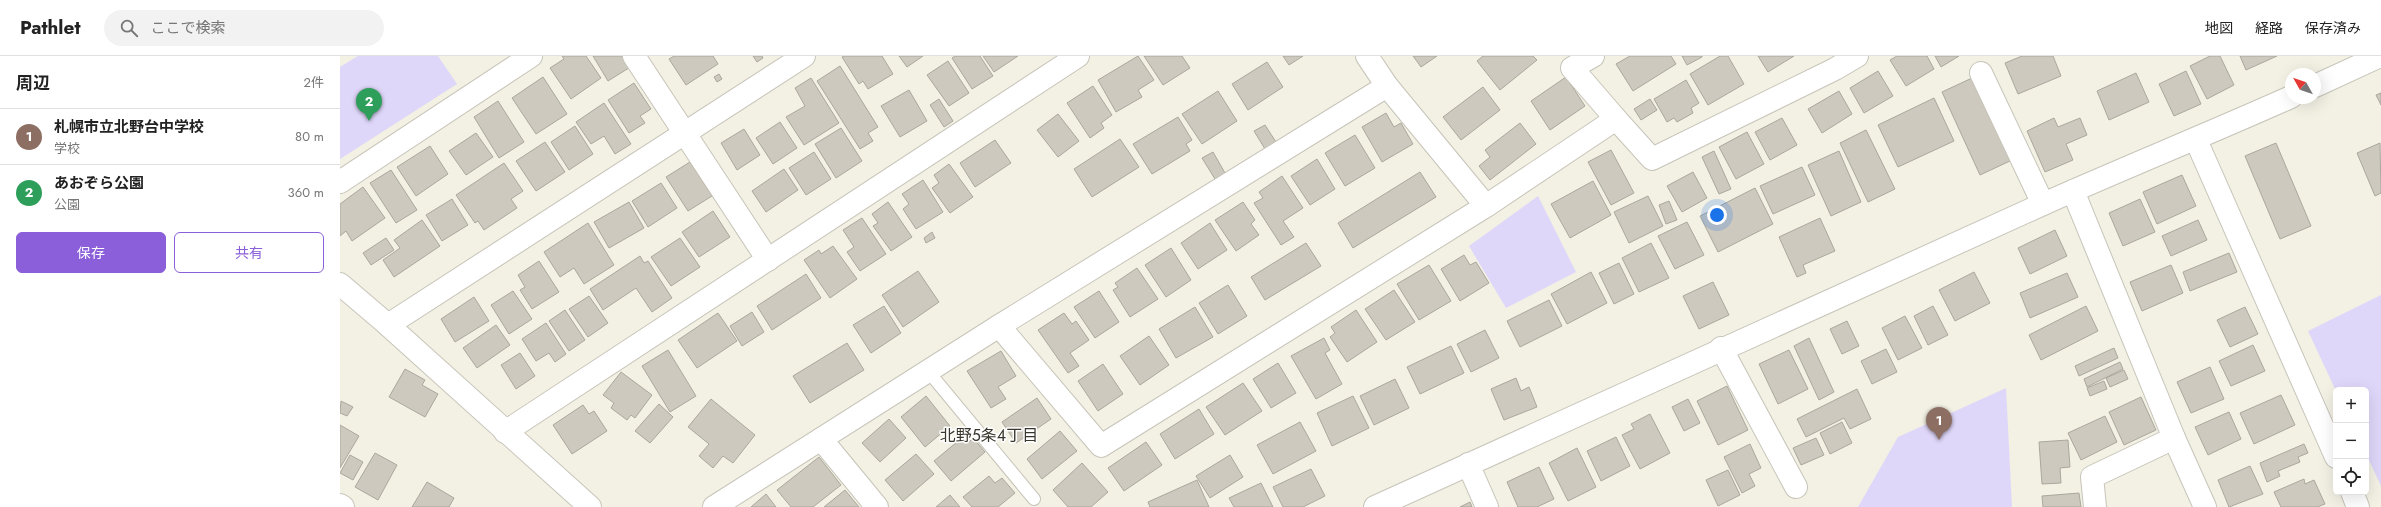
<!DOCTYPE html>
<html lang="ja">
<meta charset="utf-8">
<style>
:root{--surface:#fff;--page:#f2f2f2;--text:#222;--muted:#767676;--line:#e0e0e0;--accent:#8a5fd9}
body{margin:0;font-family:Jost,"Noto Sans JP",sans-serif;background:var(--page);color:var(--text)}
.controls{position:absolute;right:12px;bottom:12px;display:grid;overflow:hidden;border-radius:6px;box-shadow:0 4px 16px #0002}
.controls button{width:36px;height:36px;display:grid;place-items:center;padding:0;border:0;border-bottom:1px solid var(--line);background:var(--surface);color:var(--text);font:20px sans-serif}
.compass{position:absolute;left:1945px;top:12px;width:36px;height:36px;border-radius:50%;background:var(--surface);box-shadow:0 4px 16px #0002;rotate:310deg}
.you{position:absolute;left:1377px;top:159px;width:14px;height:14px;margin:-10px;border:3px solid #fff;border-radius:50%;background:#1a73e8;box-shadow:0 0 0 6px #1a73e833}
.badge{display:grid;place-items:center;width:26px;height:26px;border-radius:50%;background:var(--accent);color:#fff;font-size:13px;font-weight:700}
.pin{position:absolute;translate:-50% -33px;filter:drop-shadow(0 1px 2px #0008)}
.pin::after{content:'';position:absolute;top:21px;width:14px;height:12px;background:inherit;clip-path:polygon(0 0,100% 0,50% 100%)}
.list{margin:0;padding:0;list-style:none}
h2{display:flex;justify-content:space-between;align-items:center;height:52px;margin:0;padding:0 16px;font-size:17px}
h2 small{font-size:13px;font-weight:400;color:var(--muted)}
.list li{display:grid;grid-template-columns:26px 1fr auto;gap:12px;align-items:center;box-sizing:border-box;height:56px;padding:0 16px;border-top:1px solid var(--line)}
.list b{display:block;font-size:15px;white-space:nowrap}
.list p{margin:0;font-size:13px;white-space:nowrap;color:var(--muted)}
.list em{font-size:13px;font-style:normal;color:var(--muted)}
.actions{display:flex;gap:8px;padding:12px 16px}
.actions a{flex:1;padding:9px 0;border:1px solid var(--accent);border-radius:6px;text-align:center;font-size:14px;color:var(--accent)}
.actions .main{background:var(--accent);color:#fff}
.icon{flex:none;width:22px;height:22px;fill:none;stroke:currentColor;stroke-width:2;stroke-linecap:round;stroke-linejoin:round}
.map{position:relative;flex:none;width:2041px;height:451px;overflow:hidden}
header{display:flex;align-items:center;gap:24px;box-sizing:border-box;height:56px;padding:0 20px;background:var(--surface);border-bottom:1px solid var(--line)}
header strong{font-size:19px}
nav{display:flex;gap:22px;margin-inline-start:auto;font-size:14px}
.search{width:280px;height:36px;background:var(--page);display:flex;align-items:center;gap:10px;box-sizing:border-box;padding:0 14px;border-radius:22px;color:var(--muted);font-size:15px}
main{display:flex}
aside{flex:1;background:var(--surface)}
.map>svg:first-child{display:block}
.green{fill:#dfd7f9}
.building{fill:#cdc9be;stroke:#aaa79c}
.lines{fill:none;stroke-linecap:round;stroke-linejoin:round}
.lane-casing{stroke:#c7c4b9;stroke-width:14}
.street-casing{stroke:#c7c4b9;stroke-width:24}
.lane{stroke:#fff;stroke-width:12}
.street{stroke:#fff;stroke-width:22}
.labels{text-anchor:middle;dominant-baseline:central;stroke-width:3;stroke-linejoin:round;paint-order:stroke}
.neighbourhood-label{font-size:16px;fill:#39362d;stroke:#fff}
</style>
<header>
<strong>Pathlet</strong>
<div class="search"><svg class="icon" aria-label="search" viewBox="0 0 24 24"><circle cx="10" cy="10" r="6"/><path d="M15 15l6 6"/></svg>ここで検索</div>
<nav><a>地図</a><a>経路</a><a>保存済み</a></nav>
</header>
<main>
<aside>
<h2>周辺<small>2件</small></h2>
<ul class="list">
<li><span class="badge" style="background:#8d6e63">1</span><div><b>札幌市立北野台中学校</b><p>学校</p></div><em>80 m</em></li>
<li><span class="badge" style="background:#2e9e5b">2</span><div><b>あおぞら公園</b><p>公園</p></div><em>360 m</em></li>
</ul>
<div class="actions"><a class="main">保存</a><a>共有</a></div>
</aside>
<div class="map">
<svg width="2041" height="451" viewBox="0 0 2041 451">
<rect width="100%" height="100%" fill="#f3f0e4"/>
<g class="green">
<path d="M18 0H98L117 28 0 103V11Z"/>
<path d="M1198 140 1236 216 1166 252 1129 190Z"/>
<path d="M2041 239V430L2026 398V334L1996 335 1968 275Z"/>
<path d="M1666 332 1672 451H1518L1558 381Z"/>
</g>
<g class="building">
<path d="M222 0H246L261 22 231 43 210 12 224 3Z"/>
<path d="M253 0H286L292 10 268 25Z"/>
<path d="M334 0H373L378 8 346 29 329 3Z"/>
<path d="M413 0H422L423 2 417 6Z"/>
<path d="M504 0H542L553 18 528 33 523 25 519 28 502 1Z"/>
<path d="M559 0H583L567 11Z"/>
<path d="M615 0H640L653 20 632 33 612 2Z"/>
<path d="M643 0H678L654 16Z"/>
<path d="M798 0 814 24 798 34 802 41 776 56 758 24Z"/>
<path d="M804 0H842L850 12 823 29Z"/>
<path d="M943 0H963L949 9Z"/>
<path d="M1073 0H1097L1081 11Z"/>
<path d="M1143 0H1193L1197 4 1160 34 1137 5Z"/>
<path d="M1290 0H1331L1336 8 1293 35 1276 8Z"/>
<path d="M1342 0H1362V1L1347 9Z"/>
<path d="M1380 0H1388L1404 28 1368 49 1350 18Z"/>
<path d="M1418 0H1454L1428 16Z"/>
<path d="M1557 0H1587L1594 13 1566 30 1550 4Z"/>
<path d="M1595 0H1619L1601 11Z"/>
<path d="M1682 0H1713L1721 20 1678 38 1665 7Z"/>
<path d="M1870 0H1880L1894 29 1867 43 1850 10Z"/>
<path d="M1900 0H1937L1906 14Z"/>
<path d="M608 5 629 37 609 50 587 19Z"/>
<path d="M927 6 943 31 908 54 892 28Z"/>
<path d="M500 10 538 71 528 77 533 85 520 93 477 25Z"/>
<path d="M1538 15 1553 40 1524 57 1510 32Z"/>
<path d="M1846 15 1861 48 1834 60 1819 28Z"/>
<path d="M1796 17 1809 46 1769 64 1757 35Z"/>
<path d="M379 18 382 23 377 26 374 21Z"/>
<path d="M203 21 227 58 196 78 172 42Z"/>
<path d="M1226 21 1245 50 1210 74 1191 45Z"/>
<path d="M471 22 499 67 464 89 446 61 465 50 455 32Z"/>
<path d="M1632 22 1670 105 1640 119 1602 36Z"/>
<path d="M1346 24 1359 47 1351 52 1353 57 1337 66 1334 62 1327 66 1314 43Z"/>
<path d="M294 27 311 53 300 60 305 67 289 77 268 44Z"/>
<path d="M753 30 772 59 761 67 764 72 750 82 727 47Z"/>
<path d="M1143 31 1160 54 1121 84 1103 61Z"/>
<path d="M569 34 587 65 560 81 541 50Z"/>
<path d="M878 35 897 65 862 88 842 58Z"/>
<path d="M1499 35 1512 58 1482 77 1468 53Z"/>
<path d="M2041 37V49L2036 39Z"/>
<path d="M1594 42 1614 85 1558 111 1538 69Z"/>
<path d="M599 43 613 65 604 71 590 49Z"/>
<path d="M1310 43 1317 54 1301 64 1294 53Z"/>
<path d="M158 45 184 86 159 102 134 61Z"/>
<path d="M264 47 291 88 275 98 264 80 251 88 236 66Z"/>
<path d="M1046 57 1054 71 1061 67 1073 88 1042 106 1022 71Z"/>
<path d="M718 58 739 85 718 101 697 74Z"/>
<path d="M838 61 852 84 846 88 850 95 812 118 793 88Z"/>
<path d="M1442 62 1457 89 1430 104 1415 76Z"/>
<path d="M1714 62 1718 71 1740 62 1747 79 1726 88 1733 104 1705 116 1687 75Z"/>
<path d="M440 66 457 92 433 108 416 82Z"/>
<path d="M1180 67 1196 88 1150 124 1139 110 1150 101 1145 94Z"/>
<path d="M925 69 936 86 925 93 914 75Z"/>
<path d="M235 70 253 98 229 114 211 86Z"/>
<path d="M501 72 522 105 496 122 475 88Z"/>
<path d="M404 73 420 99 397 114 381 87Z"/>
<path d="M1526 74 1555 133 1528 146 1500 87Z"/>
<path d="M1407 76 1424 108 1396 123 1379 91Z"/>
<path d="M136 77 153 101 126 119 109 95Z"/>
<path d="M1015 79 1035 112 1005 130 985 97Z"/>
<path d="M780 83 799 111 752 141 734 113Z"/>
<path d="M655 84 671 107 635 131 620 107Z"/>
<path d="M205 86 225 116 196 135 176 105Z"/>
<path d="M1936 87 1971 170 1940 183 1905 100Z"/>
<path d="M2040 87 2041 137 2035 140 2017 97Z"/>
<path d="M90 90 108 118 76 140 57 111Z"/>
<path d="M1271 94 1294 137 1271 149 1248 106Z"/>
<path d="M1374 95 1391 133 1379 138 1362 101Z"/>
<path d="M1499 95 1521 146 1491 160 1468 109Z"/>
<path d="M474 96 491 123 466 139 449 112Z"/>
<path d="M873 96 885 117 875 123 862 102Z"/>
<path d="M977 103 995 133 970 149 951 120Z"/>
<path d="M350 106 372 140 348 155 326 121Z"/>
<path d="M164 107 183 135 171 143 177 152 144 174 138 165 135 167 116 139Z"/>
<path d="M609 108 633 141 610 157 592 132 599 127 594 119Z"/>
<path d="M1462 111 1475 139 1433 158 1420 130Z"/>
<path d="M444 113 458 134 426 156 412 135Z"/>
<path d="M51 114 77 154 56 167 30 127Z"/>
<path d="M1080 116 1096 141 1013 192 998 167Z"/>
<path d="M1353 116 1367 142 1342 156 1327 130Z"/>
<path d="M1842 119 1856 150 1817 168 1803 136Z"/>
<path d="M942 120 963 152 943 165 954 181 941 189 914 147 923 142 919 136Z"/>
<path d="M583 124 603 156 576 173 563 153 569 148 562 138Z"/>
<path d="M1253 125 1271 159 1230 182 1211 148Z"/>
<path d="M321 127 337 152 308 171 292 145Z"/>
<path d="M23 131 45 162 12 185 6 175 0 180V148Z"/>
<path d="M1415 132 1433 168 1378 196 1360 160Z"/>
<path d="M1308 140 1323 170 1289 187 1274 156Z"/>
<path d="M112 143 128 169 102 185 86 159Z"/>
<path d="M1800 143 1815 176 1783 190 1769 157Z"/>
<path d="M1329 145 1337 164 1326 168 1319 149Z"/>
<path d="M289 146 304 172 269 192 254 166Z"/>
<path d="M548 146 572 181 551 195 533 170 538 167 532 158Z"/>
<path d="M903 146 915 164 911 168 919 179 896 195 875 164Z"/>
<path d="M373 155 390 181 359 201 342 176Z"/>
<path d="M522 162 546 198 520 215 507 196 514 191 503 174Z"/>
<path d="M1480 162 1495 195 1463 209 1466 217 1457 221 1439 181Z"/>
<path d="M82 164 100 190 54 221 43 204 60 192 54 184Z"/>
<path d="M1858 164 1867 184 1831 200 1822 180Z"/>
<path d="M1347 166 1364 199 1335 213 1318 180Z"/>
<path d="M248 167 274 209 244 228 234 212 220 221 204 196Z"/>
<path d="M870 167 887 194 858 213 841 187Z"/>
<path d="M1715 174 1727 200 1690 218 1678 192Z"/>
<path d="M592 176 595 182 586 187 584 182Z"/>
<path d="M46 182 54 194 31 209 23 197Z"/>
<path d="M340 182 360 211 331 230 311 201Z"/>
<path d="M966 187 981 210 925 244 911 221Z"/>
<path d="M1311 187 1329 222 1299 236 1282 202Z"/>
<path d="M493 190 517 223 490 242 464 204 479 194 481 198Z"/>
<path d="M831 192 851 224 826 241 805 209Z"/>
<path d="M1889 197 1897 216 1850 235 1843 216Z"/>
<path d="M1124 199 1130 209 1136 206 1149 227 1120 245 1101 213Z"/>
<path d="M300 200 304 207 308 205 332 242 312 256 296 232 263 254 250 233Z"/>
<path d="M199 205 219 236 192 253 180 234 185 231 178 219Z"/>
<path d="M1279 207 1294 238 1274 248 1259 217Z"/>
<path d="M1089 209 1111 245 1079 264 1057 228Z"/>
<path d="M1831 209 1843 237 1802 255 1790 226Z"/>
<path d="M797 212 818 243 790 261 773 234 778 231 775 227Z"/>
<path d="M578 215 599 246 563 271 542 239Z"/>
<path d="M1251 216 1267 247 1227 268 1211 238Z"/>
<path d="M1634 216 1650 247 1615 265 1599 234Z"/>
<path d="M1727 217 1738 241 1690 262 1680 237Z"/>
<path d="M466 218 481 242 432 274 417 250Z"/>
<path d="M1373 226 1389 259 1359 273 1343 240Z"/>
<path d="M888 229 907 260 878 278 859 247Z"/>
<path d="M1054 234 1075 266 1046 284 1025 253Z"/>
<path d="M173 235 192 263 169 278 151 249Z"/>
<path d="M759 235 779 266 755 282 734 251Z"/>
<path d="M249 240 268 267 248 281 229 253Z"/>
<path d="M134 241 149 265 115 286 101 263Z"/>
<path d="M1209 244 1222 270 1180 291 1167 265Z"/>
<path d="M544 250 561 277 531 297 513 269Z"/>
<path d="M1593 250 1608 279 1588 289 1574 260Z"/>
<path d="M1746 250 1758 275 1701 304 1689 279Z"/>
<path d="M855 251 873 281 836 302 819 273Z"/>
<path d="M1905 251 1918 278 1890 291 1877 264Z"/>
<path d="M225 254 245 284 229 295 209 265Z"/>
<path d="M1016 254 1037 286 1007 306 990 281 995 277 991 271Z"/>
<path d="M412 256 424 276 402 290 390 270Z"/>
<path d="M378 257 397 285 357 312 338 284Z"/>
<path d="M724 257 732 268 736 265 749 284 730 297 739 310 728 317 698 274Z"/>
<path d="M1565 260 1582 292 1558 304 1542 272Z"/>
<path d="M1507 265 1519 290 1502 298 1490 273Z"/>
<path d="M206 267 226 298 215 306 209 297 196 305 182 283Z"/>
<path d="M156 269 170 289 137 312 123 292Z"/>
<path d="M1145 274 1159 302 1131 316 1117 288Z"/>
<path d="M809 280 829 309 800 329 780 300Z"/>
<path d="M984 282 990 294 985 297 1002 328 976 343 951 300Z"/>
<path d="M1469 282 1494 336 1479 344 1454 290Z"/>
<path d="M507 287 524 314 470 347 453 320Z"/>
<path d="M1913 289 1925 315 1891 330 1879 305Z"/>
<path d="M1111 290 1124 317 1080 338 1067 311Z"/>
<path d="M1774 292 1778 302 1739 320 1735 310Z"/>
<path d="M1546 293 1557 316 1532 328 1521 305Z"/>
<path d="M328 294 356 340 330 356 302 310Z"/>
<path d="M1449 294 1468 333 1438 348 1419 308Z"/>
<path d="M661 295 676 320 658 331 666 343 651 352 627 315Z"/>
<path d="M180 297 195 320 176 333 161 309Z"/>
<path d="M1780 306 1783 313 1747 331 1744 323Z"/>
<path d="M938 307 956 337 931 352 913 323Z"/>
<path d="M763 308 783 338 758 355 738 325Z"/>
<path d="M1870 311 1884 343 1851 357 1837 326Z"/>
<path d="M65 313 85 324 82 329 98 338 85 361 49 341Z"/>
<path d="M1784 314 1788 323 1770 331 1766 322Z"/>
<path d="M281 316 312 339 295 362 291 359 287 364 271 352 274 347 263 339Z"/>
<path d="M1176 322 1181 335 1189 331 1197 351 1164 364 1151 333Z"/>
<path d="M1055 323 1069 352 1034 369 1020 340Z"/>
<path d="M1764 325 1767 333 1750 340 1747 332Z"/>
<path d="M903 327 922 355 885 379 866 351Z"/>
<path d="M1387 330 1408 374 1378 389 1357 345Z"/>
<path d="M1517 333 1531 363 1510 373 1504 362 1466 381 1457 363Z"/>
<path d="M1941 339 1955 369 1914 388 1900 357Z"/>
<path d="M586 340 610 370 585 391 561 361Z"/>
<path d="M1013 340 1029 372 992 390 977 357Z"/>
<path d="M1801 341 1816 374 1784 389 1769 356Z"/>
<path d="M697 342 711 363 676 387 662 366Z"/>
<path d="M371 343 415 379 393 407 383 400 373 412 359 400 369 388 348 371Z"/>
<path d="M1348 343 1360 367 1344 375 1332 351Z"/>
<path d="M1 345 13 351 7 360 0 357Z"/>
<path d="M319 348 333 361 310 387 295 375Z"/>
<path d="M243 349 249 358 254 355 267 375 232 398 213 369Z"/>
<path d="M859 353 874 378 835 403 820 378Z"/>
<path d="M1889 356 1901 383 1868 399 1855 371Z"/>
<path d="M1310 358 1330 397 1300 413 1282 379 1294 373 1291 368Z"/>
<path d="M1765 360 1777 386 1741 404 1728 377Z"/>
<path d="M549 363 566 382 540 406 522 387Z"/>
<path d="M960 366 976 395 933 418 917 389Z"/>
<path d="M1502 366 1512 387 1490 398 1480 377Z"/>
<path d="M0 369 19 380 0 412Z"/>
<path d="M720 375 737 395 702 423 687 403Z"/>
<path d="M623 381 628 387 633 382 645 396 611 425 594 405Z"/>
<path d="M1276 381 1290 410 1261 425 1247 395Z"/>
<path d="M1476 382 1484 399 1461 409 1453 392Z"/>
<path d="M1728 384 1730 411 1720 412 1721 427 1702 428 1699 386Z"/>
<path d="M806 386 822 409 784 435 768 412Z"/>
<path d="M1410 388 1421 412 1409 418 1415 430 1402 437 1384 401Z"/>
<path d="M1964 388 1968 397 1958 401 1960 406 1938 415 1940 420 1927 426 1920 407Z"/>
<path d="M1237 392 1256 431 1228 445 1209 407Z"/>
<path d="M35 397 57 409 38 444 15 431Z"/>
<path d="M576 398 594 418 563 445 545 424Z"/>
<path d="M10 399 23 406 13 424 0 417Z"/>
<path d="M890 399 903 421 870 442 856 420Z"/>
<path d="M479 401 501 429 473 451H451L437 434Z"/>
<path d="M742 407 768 436 751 451H728L713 434Z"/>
<path d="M1910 410 1923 438 1889 451 1878 424Z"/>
<path d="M1199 411 1214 443 1197 451H1178L1167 426Z"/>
<path d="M971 413 985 440 963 451H943L933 431Z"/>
<path d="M1388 414 1400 439 1378 450 1366 424Z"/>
<path d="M649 420 655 427 662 422 675 437 658 451H632L623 441Z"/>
<path d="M1964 423 1965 428 1974 424 1985 448 1977 451H1941L1934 436Z"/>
<path d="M857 424 869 451H810L808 446Z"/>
<path d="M87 426 114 442 109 451H72Z"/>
<path d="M921 427 933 451H894L889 442Z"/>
<path d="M505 434 519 451H484Z"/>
<path d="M1739 437 1741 451H1703L1702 440Z"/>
<path d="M426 438 436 451H411Z"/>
<path d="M610 439 620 451H596Z"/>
<path d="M1130 446 1132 451H1120Z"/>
</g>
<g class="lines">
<defs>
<path id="lane" d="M588 315 694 443"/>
<g id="street">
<path d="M294 0 428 204"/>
<path d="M1027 0 1047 30 1146 150"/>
<path d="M1253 0 1232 12 1276 63"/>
<path d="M1641 17 1703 148"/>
<path d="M1975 30 2040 0"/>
<path d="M1856 84 1996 401"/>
<path d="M0 126 191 0"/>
<path d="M1733 135 1834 382 1865 451"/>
<path d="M0 228 48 269 250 451"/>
<path d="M48 269 464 0"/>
<path d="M659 270 761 390 1146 150 1276 63 1312 103 1495 13 1517 0"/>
<path d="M1381 292 1456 431"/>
<path d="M165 376 738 0"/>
<path d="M481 383 537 451"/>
<path d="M1128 408 1147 451"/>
<path d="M2012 436 2018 451"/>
<path d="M0 449 3 451"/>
<path d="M374 451 659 270 1047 30"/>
<path d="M1035 451C1256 349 1478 248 1701 149 1784 112 1868 78 1951 41"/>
<path d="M1755 451 1752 421 1834 382"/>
</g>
</defs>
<use href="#lane" class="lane-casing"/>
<use href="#street" class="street-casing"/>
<use href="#lane" class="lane"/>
<use href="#street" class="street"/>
</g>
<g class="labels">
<g class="neighbourhood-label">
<text x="649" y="379">北野5条4丁目</text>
</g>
</g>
</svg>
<div class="controls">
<button>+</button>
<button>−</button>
<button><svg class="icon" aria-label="locate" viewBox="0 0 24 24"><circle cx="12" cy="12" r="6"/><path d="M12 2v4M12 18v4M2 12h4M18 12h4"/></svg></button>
</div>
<svg class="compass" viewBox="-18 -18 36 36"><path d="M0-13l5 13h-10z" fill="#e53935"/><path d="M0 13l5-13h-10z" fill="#767676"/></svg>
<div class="you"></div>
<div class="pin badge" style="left:1599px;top:384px;background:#8d6e63">1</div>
<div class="pin badge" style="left:29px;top:65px;background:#2e9e5b">2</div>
</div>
</main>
